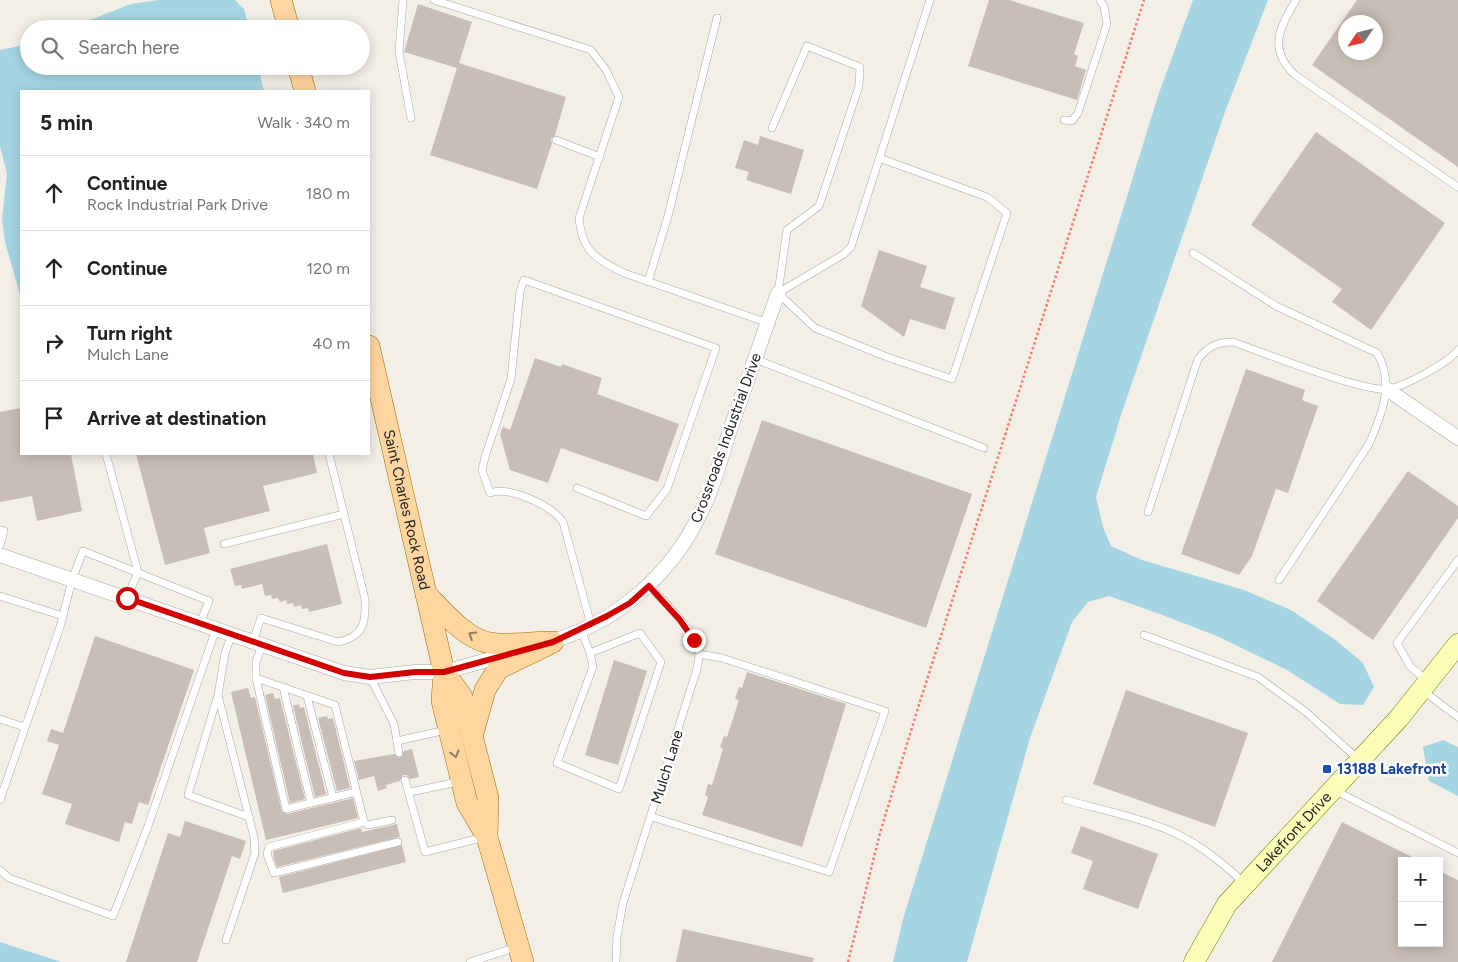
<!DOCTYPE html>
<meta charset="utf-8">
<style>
:root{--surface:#fff;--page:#f6f6f6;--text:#222;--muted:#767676;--line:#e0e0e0}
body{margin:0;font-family:Figtree,sans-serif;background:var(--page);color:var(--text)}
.controls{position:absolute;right:15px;bottom:15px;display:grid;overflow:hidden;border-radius:0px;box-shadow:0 2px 12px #0003}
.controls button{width:45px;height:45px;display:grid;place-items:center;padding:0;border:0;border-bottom:1px solid var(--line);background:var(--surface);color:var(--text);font:25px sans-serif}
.compass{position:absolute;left:1338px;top:15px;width:45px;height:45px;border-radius:50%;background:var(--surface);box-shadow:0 2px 12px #0003;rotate:235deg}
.stop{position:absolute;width:15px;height:15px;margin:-11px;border:4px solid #d30000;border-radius:50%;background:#fff}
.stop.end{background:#d30000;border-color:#fff;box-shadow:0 1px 5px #0008}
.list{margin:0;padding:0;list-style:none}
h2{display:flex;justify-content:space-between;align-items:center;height:65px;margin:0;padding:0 20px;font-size:21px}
h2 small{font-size:16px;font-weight:400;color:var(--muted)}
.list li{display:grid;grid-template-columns:32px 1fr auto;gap:15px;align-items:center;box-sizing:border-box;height:75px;padding:0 20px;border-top:1px solid var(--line)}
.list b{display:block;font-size:19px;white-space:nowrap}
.list p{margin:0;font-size:16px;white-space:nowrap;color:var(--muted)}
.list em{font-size:16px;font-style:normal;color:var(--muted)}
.icon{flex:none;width:28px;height:28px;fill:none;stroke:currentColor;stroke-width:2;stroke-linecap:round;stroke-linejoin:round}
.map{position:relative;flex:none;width:1458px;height:962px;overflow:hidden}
.search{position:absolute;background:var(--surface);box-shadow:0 2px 12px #0003;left:20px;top:20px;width:350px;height:55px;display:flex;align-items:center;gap:12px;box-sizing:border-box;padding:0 18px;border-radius:28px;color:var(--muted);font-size:19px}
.panel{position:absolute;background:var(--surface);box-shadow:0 2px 12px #0003;left:20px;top:90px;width:350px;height:365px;border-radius:0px}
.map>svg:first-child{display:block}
.water{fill:#a5d5e3}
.building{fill:#c8beb6;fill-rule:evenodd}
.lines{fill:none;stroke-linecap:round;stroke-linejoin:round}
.lane-casing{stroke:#a8a8a8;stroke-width:8}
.street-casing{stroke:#a8a8a8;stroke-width:15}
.secondary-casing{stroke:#738100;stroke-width:21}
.primary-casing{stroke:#9f6a00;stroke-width:22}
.path{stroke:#ff7a6c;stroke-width:2.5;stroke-dasharray:2.5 2.5;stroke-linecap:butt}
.lane{stroke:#fff;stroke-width:7}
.street{stroke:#fff;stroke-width:14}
.secondary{stroke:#fbfeb9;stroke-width:20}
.primary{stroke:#ffd6a0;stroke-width:21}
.oneway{stroke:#907c60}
.route{stroke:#d30000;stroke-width:6}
.transit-dot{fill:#1a4fb4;stroke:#fff;stroke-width:2}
.labels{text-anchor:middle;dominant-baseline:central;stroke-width:5;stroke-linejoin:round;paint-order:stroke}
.street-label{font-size:15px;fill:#212121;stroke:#fff}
.transit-label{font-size:15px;font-weight:bold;fill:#164399;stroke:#fff;text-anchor:start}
</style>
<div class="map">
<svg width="1458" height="962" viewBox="0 0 1458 962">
<rect width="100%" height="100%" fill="#f2efe7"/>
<g class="water">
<path d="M159 0H235L244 9 249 29H67L131 4Z"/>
<path d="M1193 0H1268L1225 112 1121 415 1096 497 1103 527 1111 546 1142 560 1244 590 1291 610 1337 641 1363 663 1374 687 1363 705 1340 704 1287 670 1217 636 1157 613 1109 596 1088 602 1072 622 1030 738 967 962H893L903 919 1159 93Z"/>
<path d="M29 44V66H258L264 91H21V298L5 242 2 219 7 174 0 146V50Z"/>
<path d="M1443 740 1458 747V796L1429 781 1423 747Z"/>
<path d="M0 942 61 962H0Z"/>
</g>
<g class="building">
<path d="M989 0H1009L1084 23 1074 54 1078 56 1075 66 1086 70 1077 100 968 66Z"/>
<path d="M1357 0H1458V167L1312 65ZM1346 22H1376V52H1346Z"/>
<path d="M418 4 472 22 459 63 566 97 555 135 551 139 552 143 537 189 430 155 457 68 404 52Z"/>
<path d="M1316 132 1445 223 1371 330 1332 302 1342 289 1251 225Z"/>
<path d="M760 136 804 150 791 194 746 180 749 172 735 168 744 140 758 145Z"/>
<path d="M879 250 927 266 920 287 955 298 945 330 910 319 904 337 861 306Z"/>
<path d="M535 358 561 367 562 364 602 378 597 394 679 424 658 482 561 448 548 483 510 470 500 434 503 427 510 430Z"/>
<path d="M1246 369 1305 390 1302 400 1318 406 1288 493 1276 489 1252 556 1239 575 1181 554Z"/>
<path d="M21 408V454H71L82 511 37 521 32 496 0 502V412Z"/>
<path d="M762 420 972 494 926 628 715 554Z"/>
<path d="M136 454H313L317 473 263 486 270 511 204 528 210 553 165 565Z"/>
<path d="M1408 471 1458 506V518L1373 640 1317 601Z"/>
<path d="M327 544 342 604 309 612 308 608 302 609 301 605 294 607 293 603 287 604 286 600 280 602 278 598 272 599 271 595 265 596 262 584 242 589 241 585 235 586 230 569Z"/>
<path d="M95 636 194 670 148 805 139 802 132 824 125 822 119 842 65 824 72 804 42 794 59 745 47 741 51 729 63 733Z"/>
<path d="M614 660 647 671 618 765 585 755Z"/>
<path d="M747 672 846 704 802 847 702 815 708 797 705 795 708 784 712 785 723 749 720 747 724 736 727 737 739 700 735 699 739 687 742 688Z"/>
<path d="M248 688 251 698 255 697 282 812 287 814 353 798 358 818 266 840 231 692Z"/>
<path d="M1126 690 1248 733 1215 827 1093 784Z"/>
<path d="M273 693 275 699 280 698 305 799 290 803 265 695Z"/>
<path d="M299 704 300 708 304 707 326 794 315 797 293 706Z"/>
<path d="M327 716 328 719 333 718 350 788 337 791 318 718Z"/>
<path d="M412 749 419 777 410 779 407 775H403L400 781 386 785 387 788 378 791 374 776 359 780 354 761 394 754 400 758 404 751Z"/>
<path d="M185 821 246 841 240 859 232 856 197 962H126L168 833 180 837Z"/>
<path d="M1342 822 1420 861H1402V943H1439V871L1458 880V962H1272Z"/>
<path d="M397 824 400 837 277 867 274 859 273 851 361 828 362 832Z"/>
<path d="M1081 826 1158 854 1138 909 1083 889 1093 861 1071 853Z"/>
<path d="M402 845 406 862 283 893 279 877Z"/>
<path d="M683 929 814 958 813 962H676Z"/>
</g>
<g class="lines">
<defs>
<g id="lane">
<path d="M403 0 399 52 411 118"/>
<path d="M434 0 591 50 606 70 619 97 579 218C582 251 595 259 624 273L768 323"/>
<path d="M1296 0C1279 28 1268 50 1295 75L1458 187"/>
<path d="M1064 120 1072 121 1078 113 1107 24 1104 6 1100 0"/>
<path d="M772 128 807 46 860 67 859 86 819 206 787 230 778 293"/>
<path d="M556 140 600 157"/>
<path d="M1193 253 1276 306 1377 353C1395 383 1382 414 1369 444L1279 580"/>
<path d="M648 282 668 216 717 18"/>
<path d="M778 293 815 328 887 357 952 379 1007 213 987 197 879 158"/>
<path d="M778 293 844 254 851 247 930 0"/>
<path d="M755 359 984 448"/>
<path d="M106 454 138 572 127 598"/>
<path d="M577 488 646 516 667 489 716 348 524 280 520 291 511 379 485 457 482 470 490 493C509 486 551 505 563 522L591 625"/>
<path d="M1148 512 1198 359C1209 346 1217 342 1233 342 1262 352 1365 393 1388 389 1403 387 1450 362 1458 350"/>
<path d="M0 530 4 531 0 545"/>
<path d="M224 544 344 514"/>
<path d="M0 596 63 616"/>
<path d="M581 630 590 653 593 667 557 763 619 789 661 662 640 633 590 653"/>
<path d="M1144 635 1258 677 1306 712 1359 760"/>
<path d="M253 641 261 618 338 642C364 637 366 622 365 599L329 454"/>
<path d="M262 645 256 662V678L335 705 364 822 269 847 267 854 274 873 398 842"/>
<path d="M370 677 394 724 399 753"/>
<path d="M256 678 286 809 356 792"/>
<path d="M1426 680 1410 666 1397 643 1458 560"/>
<path d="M283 687 311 803"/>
<path d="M1422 690 1458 717"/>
<path d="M307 696 333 798"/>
<path d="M217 698 188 795 249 817"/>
<path d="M0 719 24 727"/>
<path d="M397 741 446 730"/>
<path d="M405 780 425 852 485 837"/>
<path d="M1336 791 1458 853"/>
<path d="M410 792 458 782"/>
<path d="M0 800 60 627 72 580 83 551 209 601 200 623"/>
<path d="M1066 800C1099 809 1134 816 1166 829 1196 841 1221 861 1244 883"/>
<path d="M652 817 829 872 885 711 722 658 699 654"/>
<path d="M364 822 368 825 392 820"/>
<path d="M0 870 9 878 113 916 147 829 216 629"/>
<path d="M226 940 255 853 254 837 218 695 225 653 232 634"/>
<path d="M470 962 517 947"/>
<path d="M616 962 617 936 623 903 697 669C698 664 699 658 699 653 695 630 665 603 649 586"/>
</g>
<g id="street">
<path d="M1388 390 1458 438"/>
<path d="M0 555 344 673 370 677 415 672H444L516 652"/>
<path d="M546 643C615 624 671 576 701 512 714 487 721 457 730 430 746 384 762 339 778 293"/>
</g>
<g id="secondary">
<path id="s1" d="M1194 962 1227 904 1399 718 1458 644"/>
</g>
<g id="primary">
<path d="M281 0 289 29"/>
<path d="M298 66 305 91"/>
<path id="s2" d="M369 346 444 672 442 701 467 803 487 837 523 962"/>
<path d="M426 594C443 611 465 639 490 643 510 646 533 642 553 642"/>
<path d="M444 672 462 697 488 798 487 836"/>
<path d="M473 733 485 690 498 669 547 645"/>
</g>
</defs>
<use href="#lane" class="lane-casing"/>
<use href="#street" class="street-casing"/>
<use href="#secondary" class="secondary-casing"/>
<use href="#primary" class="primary-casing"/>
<path class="path" d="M848 962 880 833 917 711 1144 0"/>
<use href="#lane" class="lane"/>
<use href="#street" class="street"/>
<use href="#secondary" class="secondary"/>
<use href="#primary" class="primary"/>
</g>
<defs><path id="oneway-chevron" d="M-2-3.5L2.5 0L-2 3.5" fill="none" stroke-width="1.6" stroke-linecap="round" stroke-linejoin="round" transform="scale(1.25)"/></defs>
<g class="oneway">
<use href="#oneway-chevron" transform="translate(472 635) rotate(-148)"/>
<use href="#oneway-chevron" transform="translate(455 754) rotate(76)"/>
</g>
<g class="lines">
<path class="route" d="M127 598 344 673 370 677 415 672H444L553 642 607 616 630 603 649 586 680 620 694 640"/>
</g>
<rect class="transit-dot" x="1322" y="764" width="10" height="10" rx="2.5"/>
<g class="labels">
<g class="street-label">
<text transform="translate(726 438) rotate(-70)">Crossroads Industrial Drive</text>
<text stroke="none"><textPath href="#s2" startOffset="168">Saint Charles Rock Road</textPath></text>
<text transform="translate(667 767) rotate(-73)">Mulch Lane</text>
<text stroke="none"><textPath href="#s1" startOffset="165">Lakefront Drive</textPath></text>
</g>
<g class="transit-label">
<text x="1337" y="769">13188 Lakefront</text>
</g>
</g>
</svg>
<div class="controls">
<button>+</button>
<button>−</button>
</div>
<svg class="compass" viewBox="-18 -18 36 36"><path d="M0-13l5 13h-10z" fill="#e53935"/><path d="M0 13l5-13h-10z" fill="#767676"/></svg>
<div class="stop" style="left:127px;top:598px"></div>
<div class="stop end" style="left:694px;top:640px"></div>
<div class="search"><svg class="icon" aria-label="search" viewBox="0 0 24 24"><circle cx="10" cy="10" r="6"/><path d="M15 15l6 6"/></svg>Search here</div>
<section class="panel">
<h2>5 min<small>Walk · 340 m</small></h2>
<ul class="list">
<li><svg class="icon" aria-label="ahead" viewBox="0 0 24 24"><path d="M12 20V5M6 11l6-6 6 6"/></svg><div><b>Continue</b><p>Rock Industrial Park Drive</p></div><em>180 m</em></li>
<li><svg class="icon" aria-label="ahead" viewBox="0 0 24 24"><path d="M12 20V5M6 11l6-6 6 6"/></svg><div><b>Continue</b></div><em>120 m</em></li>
<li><svg class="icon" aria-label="right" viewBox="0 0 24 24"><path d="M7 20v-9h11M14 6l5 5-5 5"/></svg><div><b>Turn right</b><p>Mulch Lane</p></div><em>40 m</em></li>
<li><svg class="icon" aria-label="arrive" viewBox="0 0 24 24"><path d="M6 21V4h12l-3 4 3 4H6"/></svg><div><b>Arrive at destination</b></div></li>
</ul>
</section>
</div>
